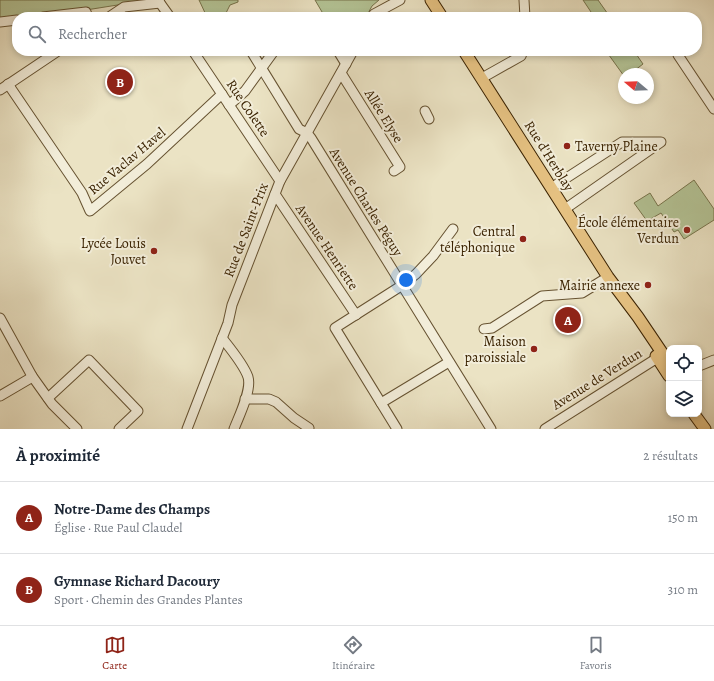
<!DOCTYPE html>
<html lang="fr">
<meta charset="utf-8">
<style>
:root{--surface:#fff;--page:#f6f6f7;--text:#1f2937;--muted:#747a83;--line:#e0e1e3;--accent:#8f2418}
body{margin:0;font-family:Alegreya,serif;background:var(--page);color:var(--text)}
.controls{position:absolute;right:12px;bottom:12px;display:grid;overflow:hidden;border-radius:8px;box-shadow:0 2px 6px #0003}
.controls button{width:36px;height:36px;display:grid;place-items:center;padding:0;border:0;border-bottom:1px solid var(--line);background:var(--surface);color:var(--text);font:20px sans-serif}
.compass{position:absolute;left:618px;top:68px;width:36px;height:36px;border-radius:50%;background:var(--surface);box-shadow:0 2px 6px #0003;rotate:289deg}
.you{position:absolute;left:406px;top:280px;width:14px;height:14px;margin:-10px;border:3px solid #fff;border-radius:50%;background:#1a73e8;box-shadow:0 0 0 6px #1a73e833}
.badge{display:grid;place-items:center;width:26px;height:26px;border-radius:50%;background:var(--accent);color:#fff;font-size:13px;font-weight:700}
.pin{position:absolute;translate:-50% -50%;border:2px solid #fff;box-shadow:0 1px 4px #0006}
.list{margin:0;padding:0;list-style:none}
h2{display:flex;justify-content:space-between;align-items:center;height:52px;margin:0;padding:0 16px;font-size:17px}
h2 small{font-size:13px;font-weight:400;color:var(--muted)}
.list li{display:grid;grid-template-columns:26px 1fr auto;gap:12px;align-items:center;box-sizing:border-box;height:72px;padding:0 16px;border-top:1px solid var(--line)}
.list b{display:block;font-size:15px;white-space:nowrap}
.list p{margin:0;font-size:13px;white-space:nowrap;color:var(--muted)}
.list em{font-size:13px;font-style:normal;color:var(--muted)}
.icon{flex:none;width:22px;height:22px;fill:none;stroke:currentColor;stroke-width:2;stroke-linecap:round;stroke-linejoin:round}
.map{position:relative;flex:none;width:714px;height:429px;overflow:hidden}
.search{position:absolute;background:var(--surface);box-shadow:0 2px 6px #0003;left:12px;right:12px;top:12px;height:44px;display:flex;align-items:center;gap:10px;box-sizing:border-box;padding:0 14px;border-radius:16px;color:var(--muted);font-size:15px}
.sheet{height:196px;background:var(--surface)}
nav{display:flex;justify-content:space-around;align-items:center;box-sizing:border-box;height:56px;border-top:1px solid var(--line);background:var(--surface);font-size:11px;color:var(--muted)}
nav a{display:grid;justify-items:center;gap:2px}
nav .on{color:var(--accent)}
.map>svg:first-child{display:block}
.green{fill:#b4c496;stroke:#77734b}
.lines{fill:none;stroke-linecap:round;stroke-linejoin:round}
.minor-casing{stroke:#665231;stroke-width:11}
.major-casing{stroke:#3a2200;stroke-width:13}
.minor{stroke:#f2edd9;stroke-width:9}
.major{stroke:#e6c282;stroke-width:11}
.poi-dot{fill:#8f2418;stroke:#f2edd9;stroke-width:1.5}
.labels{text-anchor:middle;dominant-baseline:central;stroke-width:4;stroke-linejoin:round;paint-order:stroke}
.street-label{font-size:14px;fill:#3a2200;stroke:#f2edd9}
.poi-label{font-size:14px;fill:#3a2200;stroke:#f2edd9;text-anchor:end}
</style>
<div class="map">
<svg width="714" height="429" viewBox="0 0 714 429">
<rect width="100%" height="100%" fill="#ebe3c4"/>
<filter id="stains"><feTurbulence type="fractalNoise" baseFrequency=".005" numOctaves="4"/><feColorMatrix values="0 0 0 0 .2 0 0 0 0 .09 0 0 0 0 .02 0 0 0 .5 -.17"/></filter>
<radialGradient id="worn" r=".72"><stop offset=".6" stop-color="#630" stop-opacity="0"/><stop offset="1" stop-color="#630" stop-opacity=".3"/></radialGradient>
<g class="green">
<path d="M0 0H149L86 10 0 18Z"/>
<path d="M199 0H238V2L230 5 224 17H207Z"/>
<path d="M315 0H379L372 6 366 17H325Z"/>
<path d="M583 0H598L610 17H591L593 15Z"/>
<path d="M606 51H634L643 64 630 74H624V76Z"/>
<path d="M694 180 714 209V220L684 239 678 230 674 232 661 213 647 221 634 203 650 193 658 206Z"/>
</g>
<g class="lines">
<defs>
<g id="minor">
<path d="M524 0 525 17"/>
<path d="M160 3 170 17"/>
<path d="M374 14 400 0"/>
<path d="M43 17 86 12 88 17"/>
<path d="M109 17 124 7 160 3"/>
<path d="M0 22 17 20"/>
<path d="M193 51 280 181"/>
<path d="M251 51 299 129 307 133 311 138 491 429"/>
<path d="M338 51 346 64"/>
<path d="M678 55 714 109"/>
<path d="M341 73 400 167 394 171"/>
<path d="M482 78 521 56 523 51"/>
<path d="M8 84 82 193 90 211 147 164 222 94"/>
<path d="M0 90 58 51"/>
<path d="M229 105 245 91 274 51"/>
<path d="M425 111 429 119"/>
<path d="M551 188 622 142H661L565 209"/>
<path d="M275 194 356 315"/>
<path d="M0 318 32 376 52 404 77 429"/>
<path d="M484 329 492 328 542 296 582 293 608 277"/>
<path d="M222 338C230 348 244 365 248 377 252 390 239 416 234 429"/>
<path d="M699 366 714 360"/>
<path d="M0 396 29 379 32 376"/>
<path d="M48 398 89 360 138 411 119 429"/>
<path d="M245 399H269L276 402 294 418 309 428"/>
<path d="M381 403 449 362"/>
<path d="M187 429 228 323 232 305 280 181 353 51"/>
<path d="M397 429 335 328 401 286 416 274 433 256 453 229"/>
<path d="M545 429 662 355"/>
</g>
<g id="major">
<path d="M431 0 442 17"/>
<path d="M464 51 608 277 638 317 669 363"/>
<path d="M656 356 669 376"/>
<path d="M694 414 705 429"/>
</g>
</defs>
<use href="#minor" class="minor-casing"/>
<use href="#major" class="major-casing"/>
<use href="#minor" class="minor"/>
<use href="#major" class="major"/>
</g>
<g class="poi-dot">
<circle cx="567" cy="146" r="4"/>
<circle cx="687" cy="230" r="4"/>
<circle cx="523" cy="239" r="4"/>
<circle cx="154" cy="251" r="4"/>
<circle cx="648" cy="285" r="4"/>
<circle cx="534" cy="349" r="4"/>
</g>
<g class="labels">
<g class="street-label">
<text transform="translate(248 108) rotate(56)">Rue Colette</text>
<text transform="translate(384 116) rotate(58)">Allée Elyse</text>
<text transform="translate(549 156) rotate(58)">Rue d'Herblay</text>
<text transform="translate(127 161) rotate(-40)">Rue Vaclav Havel</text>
<text transform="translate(366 202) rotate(58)">Avenue Charles Péguy</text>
<text transform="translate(246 230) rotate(-69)">Rue de Saint-Prix</text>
<text transform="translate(327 247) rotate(56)">Avenue Henriette</text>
<text transform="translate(597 379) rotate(-32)">Avenue de Verdun</text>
</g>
<g class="poi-label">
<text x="575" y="146" text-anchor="start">Taverny Plaine</text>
<text x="679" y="222">École élémentaire<tspan x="679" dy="16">Verdun</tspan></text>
<text x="515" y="231">Central<tspan x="515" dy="16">téléphonique</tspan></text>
<text x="146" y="243">Lycée Louis<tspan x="146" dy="16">Jouvet</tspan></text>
<text x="640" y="285">Mairie annexe</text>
<text x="526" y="341">Maison<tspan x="526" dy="16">paroissiale</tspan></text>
</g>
</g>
<rect width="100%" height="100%" filter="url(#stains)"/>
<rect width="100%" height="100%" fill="url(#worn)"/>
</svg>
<div class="controls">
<button><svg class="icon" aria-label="locate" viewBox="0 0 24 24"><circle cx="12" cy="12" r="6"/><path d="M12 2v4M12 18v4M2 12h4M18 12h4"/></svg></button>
<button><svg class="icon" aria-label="layers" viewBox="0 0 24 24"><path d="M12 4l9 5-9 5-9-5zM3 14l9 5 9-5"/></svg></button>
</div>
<svg class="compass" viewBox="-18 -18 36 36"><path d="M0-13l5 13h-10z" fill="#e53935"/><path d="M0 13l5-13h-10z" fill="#747a83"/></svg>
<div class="you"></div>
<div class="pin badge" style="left:568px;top:320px">A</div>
<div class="pin badge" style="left:120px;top:82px">B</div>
<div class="search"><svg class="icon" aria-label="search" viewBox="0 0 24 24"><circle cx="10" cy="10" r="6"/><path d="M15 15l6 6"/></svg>Rechercher</div>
</div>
<section class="sheet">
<h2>À proximité<small>2 résultats</small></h2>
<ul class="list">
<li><span class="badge">A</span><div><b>Notre-Dame des Champs</b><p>Église · Rue Paul Claudel</p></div><em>150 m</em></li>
<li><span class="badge">B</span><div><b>Gymnase Richard Dacoury</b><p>Sport · Chemin des Grandes Plantes</p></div><em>310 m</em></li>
</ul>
</section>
<nav>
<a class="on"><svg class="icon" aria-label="map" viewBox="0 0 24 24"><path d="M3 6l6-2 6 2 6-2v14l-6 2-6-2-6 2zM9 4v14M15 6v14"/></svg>Carte</a>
<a><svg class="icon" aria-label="directions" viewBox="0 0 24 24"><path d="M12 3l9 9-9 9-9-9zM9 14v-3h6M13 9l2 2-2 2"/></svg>Itinéraire</a>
<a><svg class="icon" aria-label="saved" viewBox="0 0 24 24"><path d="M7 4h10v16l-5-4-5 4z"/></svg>Favoris</a>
</nav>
